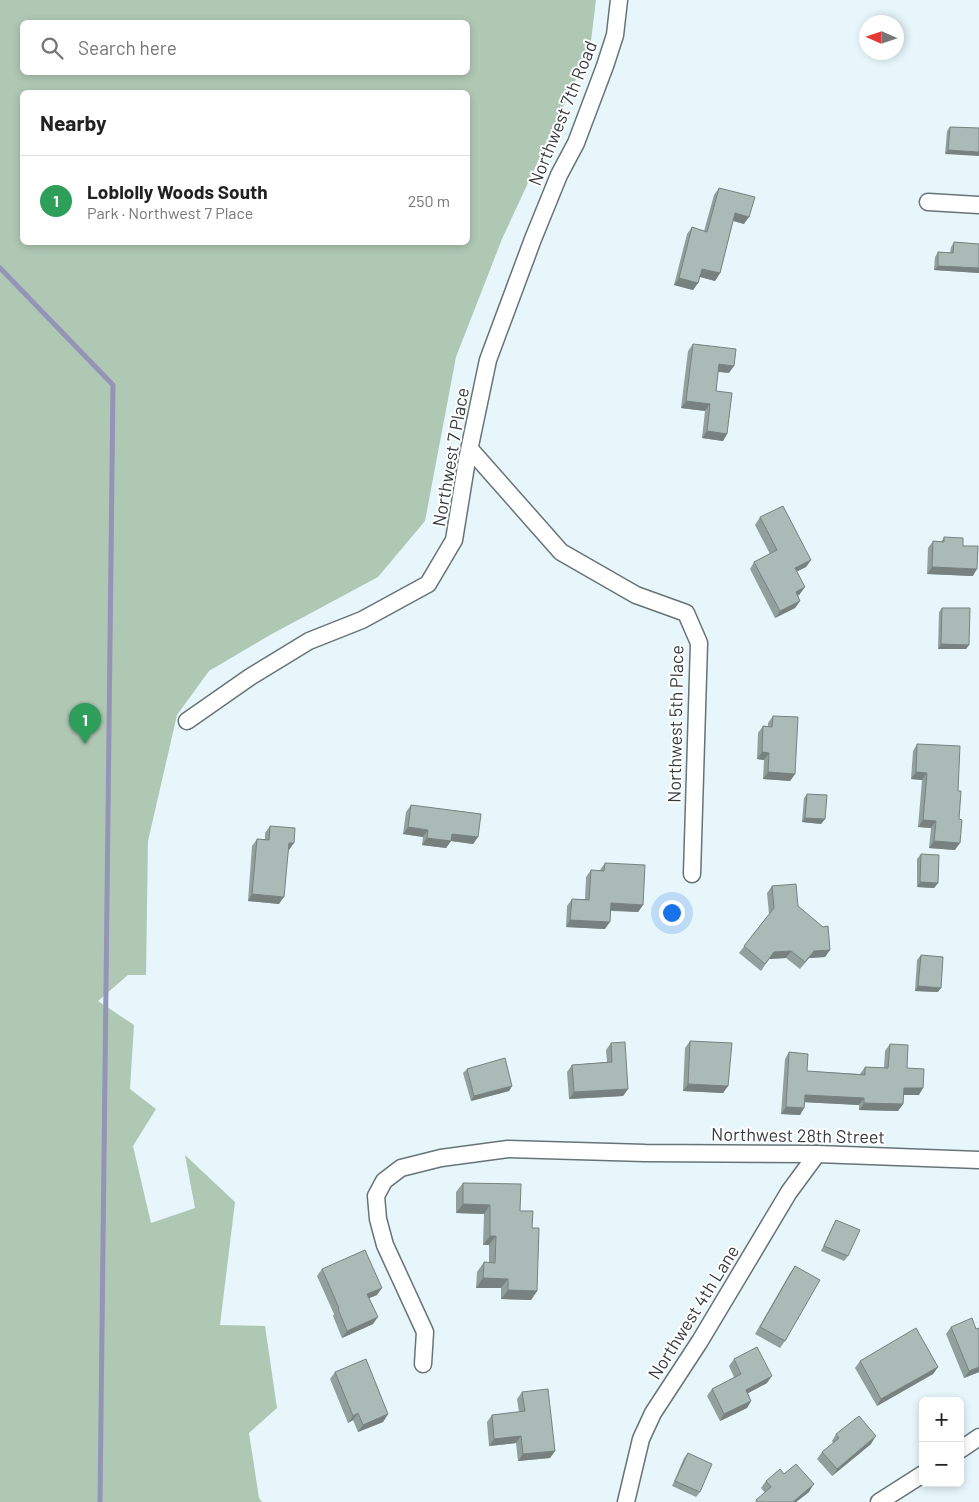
<!DOCTYPE html>
<meta charset="utf-8">
<style>
:root{--surface:#fff;--page:#f6f6f6;--text:#222;--muted:#767676;--line:#e0e0e0;--accent:#8b4817}
body{margin:0;font-family:Barlow,sans-serif;background:var(--page);color:var(--text)}
.controls{position:absolute;right:15px;bottom:15px;display:grid;overflow:hidden;border-radius:8px;box-shadow:0 2px 8px #0003}
.controls button{width:45px;height:45px;display:grid;place-items:center;padding:0;border:0;border-bottom:1px solid var(--line);background:var(--surface);color:var(--text);font:25px sans-serif}
.compass{position:absolute;left:859px;top:15px;width:45px;height:45px;border-radius:50%;background:var(--surface);box-shadow:0 2px 8px #0003;rotate:273deg}
.you{position:absolute;left:671px;top:912px;width:18px;height:18px;margin:-12px;border:4px solid #fff;border-radius:50%;background:#1a73e8;box-shadow:0 0 0 8px #1a73e833}
.badge{display:grid;place-items:center;width:32px;height:32px;border-radius:50%;background:var(--accent);color:#fff;font-size:16px;font-weight:700}
.pin{position:absolute;translate:-50% -41px;filter:drop-shadow(0 1px 2px #0008)}
.pin::after{content:'';position:absolute;top:26px;width:18px;height:15px;background:inherit;clip-path:polygon(0 0,100% 0,50% 100%)}
.list{margin:0;padding:0;list-style:none}
h2{display:flex;justify-content:space-between;align-items:center;height:65px;margin:0;padding:0 20px;font-size:21px}
h2 small{font-size:16px;font-weight:400;color:var(--muted)}
.list li{display:grid;grid-template-columns:32px 1fr auto;gap:15px;align-items:center;box-sizing:border-box;height:90px;padding:0 20px;border-top:1px solid var(--line)}
.list b{display:block;font-size:19px;white-space:nowrap}
.list p{margin:0;font-size:16px;white-space:nowrap;color:var(--muted)}
.list em{font-size:16px;font-style:normal;color:var(--muted)}
.icon{flex:none;width:28px;height:28px;fill:none;stroke:currentColor;stroke-width:2;stroke-linecap:round;stroke-linejoin:round}
.map{position:relative;flex:none;width:979px;height:1502px;overflow:hidden}
.search{position:absolute;background:var(--surface);box-shadow:0 2px 8px #0003;left:20px;top:20px;width:450px;height:55px;display:flex;align-items:center;gap:12px;box-sizing:border-box;padding:0 18px;border-radius:8px;color:var(--muted);font-size:19px}
.panel{position:absolute;background:var(--surface);box-shadow:0 2px 8px #0003;left:20px;top:90px;width:450px;height:155px;border-radius:8px}
.map>svg:first-child{display:block}
.green{fill:#afc8b4;fill-rule:evenodd}
.lines{fill:none;stroke-linecap:round;stroke-linejoin:round}
.stream{stroke:#9394b6;stroke-width:5}
.minor-casing{stroke:#667478;stroke-width:19}
.minor{stroke:#fff;stroke-width:16}
.wall{fill:#92a09d}
.shaded-wall{fill:#778280}
.building{fill:#aabab7;stroke:#778280}
.labels{text-anchor:middle;dominant-baseline:central;stroke-width:4;stroke-linejoin:round;paint-order:stroke}
.street-label{font-size:18px;fill:#363c3e;stroke:#fff}
</style>
<div class="map">
<svg width="979" height="1502" viewBox="0 0 979 1502">
<rect width="100%" height="100%" fill="#e6f6fb"/>
<path class="green" d="M0 0H596L590 49 502 239 456 357 425 521 378 577 270 635 209 671 177 715 148 841 146 975H128L98 1001 134 1025 130 1089 156 1109 133 1146 151 1223 195 1208 185 1155 235 1202 220 1325 265 1326 277 1408 249 1433 259 1498 262 1502H0ZM22 22H468V72H22ZM22 92H468V242H22Z"/>
<g class="lines">
<path class="stream" d="M0 268 113 385 100 1502"/>
<defs>
<g id="minor">
<path d="M928 202 979 205"/>
<path d="M470 449 561 552 636 595 686 613 699 643 692 874"/>
<path d="M187 721 250 677 309 641 362 620 428 584 454 540 467 460 488 360 533 239 559 175 576 143 605 66 615 35 619 0"/>
<path d="M423 1364 425 1332 385 1245 378 1219 376 1196 384 1181 401 1168 441 1158 508 1149 645 1153 817 1154 979 1160"/>
<path d="M960 1450 979 1437"/>
<path d="M626 1502 641 1439 653 1413 700 1341 789 1192 817 1154"/>
<path d="M879 1502 923 1474"/>
</g>
</defs>
<use href="#minor" class="minor-casing"/>
<use href="#minor" class="minor"/>
</g>
<g class="wall">
<path d="M950 127 979 128 945 154 947 131Z"/>
<path d="M719 188 744 224 733 221 720 273 715 281 700 277 698 283 693 290 674 285 687 234 692 227 704 231 714 195Z"/>
<path d="M954 242 979 244V273L934 270 935 257 938 252 950 253 951 247Z"/>
<path d="M693 344 729 373 718 372 716 391 727 434 723 441 702 438 705 411 681 408 688 351Z"/>
<path d="M760 517 811 560 806 567 797 571 800 594 798 596 800 601 795 608 775 618 750 569 754 562 770 554 755 525Z"/>
<path d="M944 537 973 576 927 574 928 548 933 541 941 542Z"/>
<path d="M942 608 969 645 966 649H938L939 612Z"/>
<path d="M773 716 795 774 790 781 763 779 764 760 757 759 758 733 763 726H768V723Z"/>
<path d="M917 744 955 850 929 848 931 828 918 827 922 780 911 779 913 751Z"/>
<path d="M807 794 825 819 821 824 802 822 804 798Z"/>
<path d="M411 805 478 837 473 844 451 841 446 848 422 845 423 837 403 834 406 812Z"/>
<path d="M270 826 289 850H288L279 904 248 901 252 846 257 839H265V833Z"/>
<path d="M921 854 938 883 934 888 917 887V859Z"/>
<path d="M605 863 643 905 638 912 610 911 605 929 566 927 567 906 572 899H585L586 877 591 870H600Z"/>
<path d="M772 886 798 906 830 950 825 957 809 958 800 969 786 958 769 959 761 971 739 953 769 914 767 893Z"/>
<path d="M921 955 938 992 915 991 917 960Z"/>
<path d="M690 1041 728 1086 723 1093 683 1091 685 1048Z"/>
<path d="M611 1043 628 1089 623 1096 569 1099 567 1072 572 1065 607 1062 606 1050Z"/>
<path d="M890 1044 907 1068 919 1095H903V1104L898 1111 859 1110V1105L805 1102 804 1108 800 1115 781 1114 785 1059 789 1052 807 1071 860 1074 865 1067 884 1068 885 1051Z"/>
<path d="M467 1069 512 1086 509 1091 471 1101 463 1073Z"/>
<path d="M463 1183 520 1211 532 1228 537 1291 531 1300 501 1299V1288H476L477 1272 484 1262 489 1263V1245H483L484 1214 456 1213V1192Z"/>
<path d="M836 1220 848 1256 844 1261 821 1251 833 1225Z"/>
<path d="M795 1266 785 1341 780 1348 755 1334 790 1273Z"/>
<path d="M322 1269 377 1295 369 1298 373 1324 342 1338 333 1316 334 1314 317 1276Z"/>
<path d="M951 1327 979 1372 964 1378 946 1334Z"/>
<path d="M734 1359 767 1383 748 1393 751 1401 747 1408 720 1421 707 1396 712 1389 734 1377 729 1366Z"/>
<path d="M860 1361 938 1367 933 1374 877 1406 855 1368Z"/>
<path d="M335 1372 388 1414 383 1422 358 1432 353 1420 348 1423 330 1379Z"/>
<path d="M522 1392 555 1451 550 1458 518 1461 516 1443 489 1446 487 1422 492 1415 519 1412 517 1399Z"/>
<path d="M836 1434 871 1444 832 1476 817 1459 822 1452 833 1443 832 1441Z"/>
<path d="M688 1453 700 1492 696 1497 672 1486 684 1458Z"/>
<path d="M784 1474 809 1492 796 1502H755L765 1493 761 1488 766 1481Z"/>
</g>
<g class="shaded-wall">
<path d="M948 150 979 152V156L945 154Z"/>
<path d="M735 213 749 217 744 224 730 220Z"/>
<path d="M938 266 979 268V273L934 270Z"/>
<path d="M702 269 720 273 715 281 697 276Z"/>
<path d="M679 278 698 283 693 290 674 285Z"/>
<path d="M719 364 734 366 729 373 714 371Z"/>
<path d="M686 401 710 404 705 411 681 408Z"/>
<path d="M707 431 727 434 723 441 702 438Z"/>
<path d="M811 560 806 567 790 575 795 568Z"/>
<path d="M932 567 977 569 973 576 927 574Z"/>
<path d="M805 587 800 594 791 599 796 592Z"/>
<path d="M800 601 795 608 775 618 780 611Z"/>
<path d="M941 644 969 645 966 649H938Z"/>
<path d="M762 752 769 753 764 760 757 759Z"/>
<path d="M768 772 795 774 790 781 763 779Z"/>
<path d="M916 772 927 773 922 780 911 779Z"/>
<path d="M805 818 825 819 821 824 802 822Z"/>
<path d="M923 820 936 821 931 828 918 827Z"/>
<path d="M408 827 428 830 423 837 403 834Z"/>
<path d="M452 834 478 837 473 844 451 841 446 848 422 845 427 838Z"/>
<path d="M934 841 960 843 955 850 929 848Z"/>
<path d="M289 843H294L289 850H284Z"/>
<path d="M920 882 938 883 934 888 917 887Z"/>
<path d="M252 894 284 897 279 904 248 901Z"/>
<path d="M611 903 643 905 638 912 606 910Z"/>
<path d="M570 920 610 922 605 929 566 927Z"/>
<path d="M830 950 825 957 809 958 800 969 814 951Z"/>
<path d="M791 951 786 958 769 959 761 971 774 952Z"/>
<path d="M918 986 941 988 938 992 915 991Z"/>
<path d="M688 1084 728 1086 723 1093 683 1091Z"/>
<path d="M512 1086 509 1091 471 1101 474 1096Z"/>
<path d="M904 1088H923L919 1095H899Z"/>
<path d="M628 1089 623 1096 569 1099 574 1092Z"/>
<path d="M805 1095 864 1098 859 1105 800 1102Z"/>
<path d="M864 1103 903 1104 898 1111 859 1110Z"/>
<path d="M786 1107 804 1108 800 1115 781 1114Z"/>
<path d="M463 1204 490 1205 484 1214 456 1213Z"/>
<path d="M490 1236H496L489 1245H483Z"/>
<path d="M483 1278 508 1279 501 1288H476Z"/>
<path d="M382 1288 377 1295 362 1301 367 1294Z"/>
<path d="M508 1290 537 1291 531 1300 501 1299Z"/>
<path d="M378 1317 373 1324 342 1338 347 1331Z"/>
<path d="M938 1367 933 1374 877 1406 881 1399Z"/>
<path d="M979 1367V1372L964 1378 969 1371Z"/>
<path d="M772 1376 767 1383 741 1397 746 1390Z"/>
<path d="M751 1401 747 1408 720 1421 724 1414Z"/>
<path d="M358 1413 353 1420 348 1423 353 1416Z"/>
<path d="M388 1414 383 1422 358 1432 363 1425Z"/>
<path d="M521 1436 516 1443 489 1446 494 1439Z"/>
<path d="M876 1436 871 1444 832 1476 837 1469Z"/>
<path d="M555 1451 550 1458 518 1461 523 1454Z"/>
<path d="M814 1484 809 1492 796 1502H793Z"/>
</g>
<g class="building">
<path d="M950 127 979 128V152L948 150Z"/>
<path d="M719 188 755 197 749 217 735 213 720 273 702 269 698 283 679 278 692 227 707 232Z"/>
<path d="M954 242 979 244V268L938 266V252L953 253Z"/>
<path d="M693 344 736 349 734 366 719 364 716 391 732 393 727 434 707 431 710 404 686 401Z"/>
<path d="M783 506 811 560 795 568 805 587 796 592 800 601 780 611 754 562 777 550 760 517Z"/>
<path d="M944 537 963 538V546H978L977 569 932 567 933 541 944 542Z"/>
<path d="M942 608H970L969 645 941 644Z"/>
<path d="M773 716 798 717 795 774 768 772 769 753 762 752 763 726 772 727Z"/>
<path d="M917 744 960 746 958 791H961L959 819 962 820 960 843 934 841 936 821 923 820 927 773 916 772Z"/>
<path d="M807 794 827 795 825 819 805 818Z"/>
<path d="M411 805 481 814 478 837 452 834 451 841 427 838 428 830 408 827Z"/>
<path d="M270 826 295 828 294 843H289L284 897 252 894 257 839 269 840Z"/>
<path d="M921 854 939 855 938 883 920 882Z"/>
<path d="M605 863 645 865 643 905 611 903 610 922 570 920 572 899 589 900 591 870 604 871Z"/>
<path d="M796 884 798 906 823 927 828 926 830 950 814 951 805 962 791 951 774 952 765 964 744 946 774 908 772 886Z"/>
<path d="M921 955 943 957 941 988 918 986Z"/>
<path d="M690 1041 732 1043 728 1086 688 1084Z"/>
<path d="M625 1042 628 1089 574 1092 572 1065 612 1062 611 1043Z"/>
<path d="M890 1044 908 1045 907 1068 924 1069 923 1088H904L903 1104 864 1103V1098L805 1095 804 1108 786 1107 789 1052 808 1054 807 1071 865 1075V1067L888 1068Z"/>
<path d="M505 1058 512 1086 474 1096 467 1069Z"/>
<path d="M463 1183 521 1184 520 1211H533L532 1228H539L537 1291 508 1290V1279L483 1278 484 1262 495 1263 496 1236H490V1205L463 1204Z"/>
<path d="M836 1220 860 1230 848 1256 824 1246Z"/>
<path d="M365 1250 382 1288 367 1294 378 1317 347 1331 338 1309 339 1308 322 1269Z"/>
<path d="M795 1266 820 1280 785 1341 760 1327Z"/>
<path d="M972 1318 976 1329 979 1328V1367L969 1371 951 1327Z"/>
<path d="M916 1328 938 1367 881 1399 860 1361Z"/>
<path d="M757 1347 772 1376 746 1390 751 1401 724 1414 712 1389 741 1374 734 1359Z"/>
<path d="M366 1359 388 1414 363 1425 358 1413 353 1416 335 1372Z"/>
<path d="M548 1389 555 1451 523 1454 521 1436 494 1439 492 1415 525 1411 522 1392Z"/>
<path d="M859 1416 876 1436 837 1469 822 1452 839 1438 836 1434Z"/>
<path d="M688 1453 712 1464 700 1492 675 1481Z"/>
<path d="M796 1464 814 1484 793 1502H757L756 1500 771 1487 766 1481 780 1469 784 1474Z"/>
</g>
<g class="labels">
<g class="street-label">
<text transform="translate(562 113) rotate(-68)">Northwest 7th Road</text>
<text transform="translate(450 457) rotate(-80)">Northwest 7 Place</text>
<text transform="translate(675 724) rotate(-89)">Northwest 5th Place</text>
<text transform="translate(798 1135) rotate(1)">Northwest 28th Street</text>
<text transform="translate(693 1312) rotate(-58)">Northwest 4th Lane</text>
</g>
</g>
</svg>
<div class="controls">
<button>+</button>
<button>−</button>
</div>
<svg class="compass" viewBox="-18 -18 36 36"><path d="M0-13l5 13h-10z" fill="#e53935"/><path d="M0 13l5-13h-10z" fill="#767676"/></svg>
<div class="you"></div>
<div class="pin badge" style="left:85px;top:744px;background:#2e9e5b">1</div>
<div class="search"><svg class="icon" aria-label="search" viewBox="0 0 24 24"><circle cx="10" cy="10" r="6"/><path d="M15 15l6 6"/></svg>Search here</div>
<section class="panel">
<h2>Nearby<small></small></h2>
<ul class="list">
<li><span class="badge" style="background:#2e9e5b">1</span><div><b>Loblolly Woods South</b><p>Park · Northwest 7 Place</p></div><em>250 m</em></li>
</ul>
</section>
</div>
